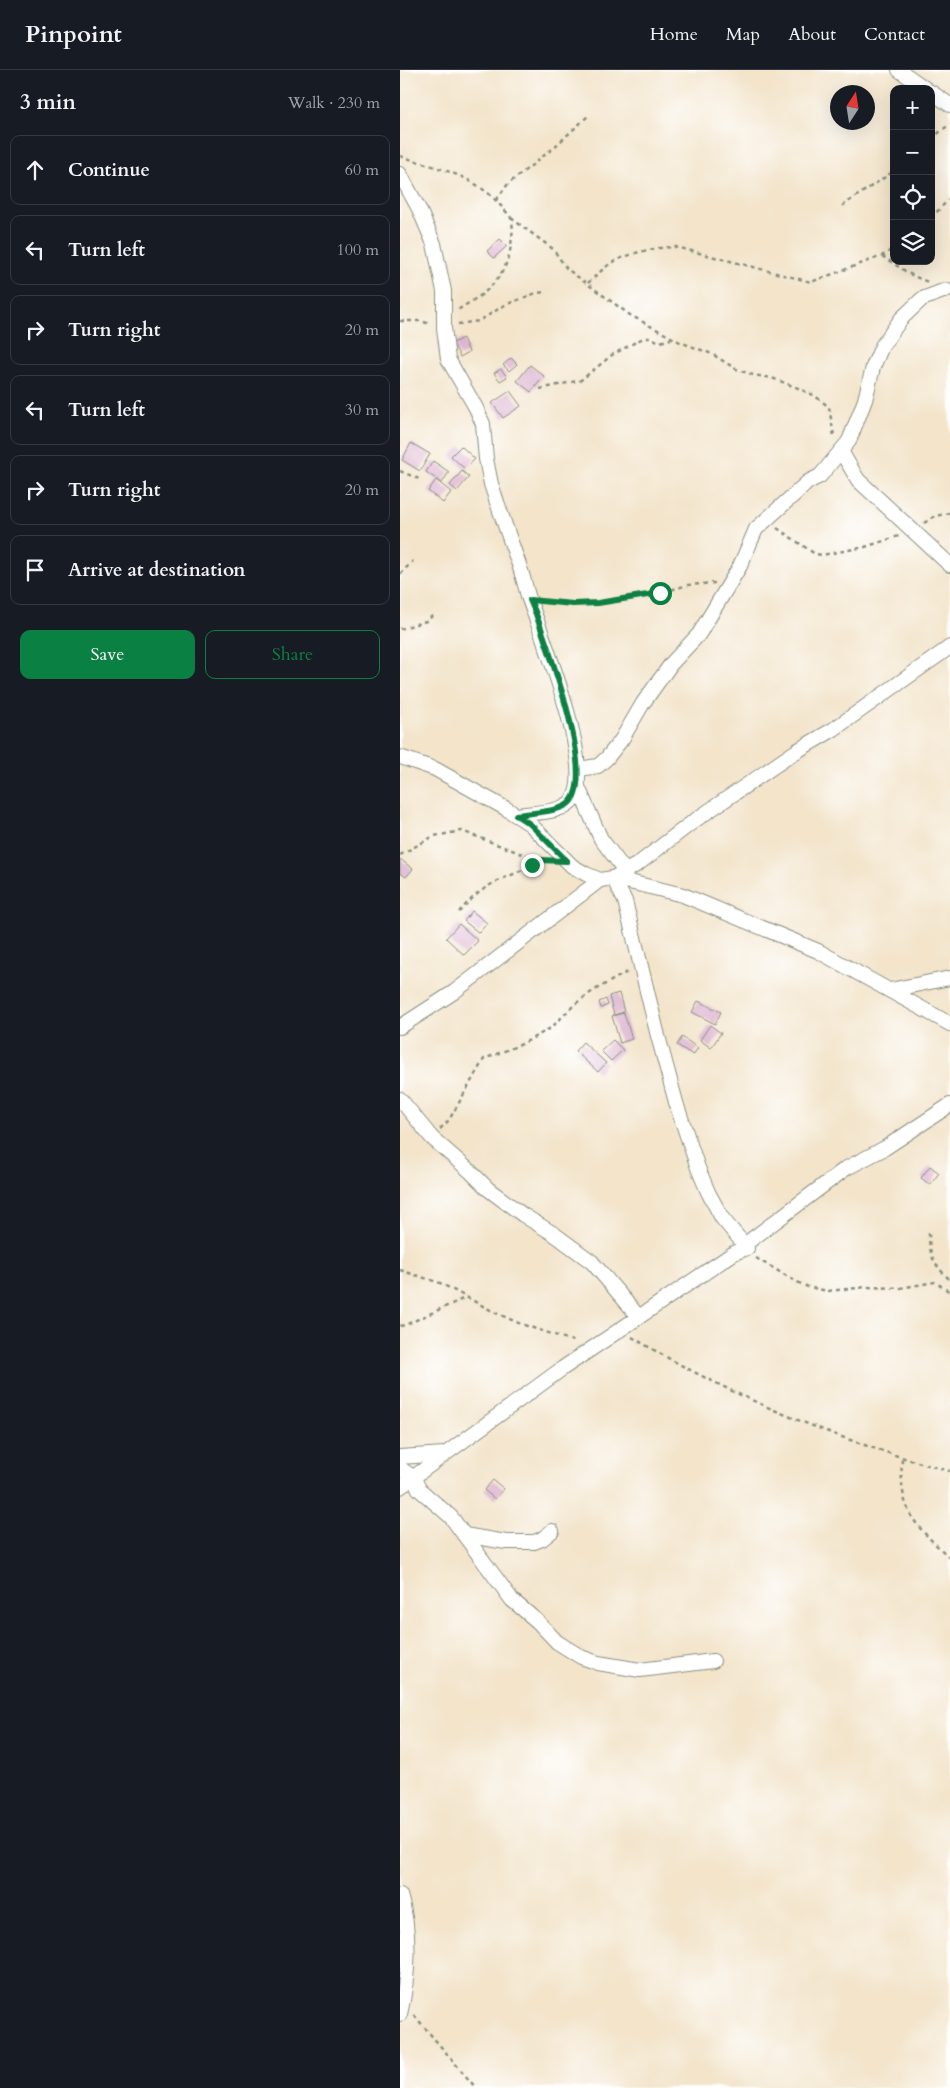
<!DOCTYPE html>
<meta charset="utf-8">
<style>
:root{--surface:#171b24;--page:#242831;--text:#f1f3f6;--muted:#9ea1a6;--line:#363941;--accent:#0b8043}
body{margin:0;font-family:Cardo,serif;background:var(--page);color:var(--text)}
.controls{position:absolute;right:15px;top:15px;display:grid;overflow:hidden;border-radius:10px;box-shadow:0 5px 20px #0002}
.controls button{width:45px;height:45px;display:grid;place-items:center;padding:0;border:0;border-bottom:1px solid var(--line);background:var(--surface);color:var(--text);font:25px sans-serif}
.compass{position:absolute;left:430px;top:15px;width:45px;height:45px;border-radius:50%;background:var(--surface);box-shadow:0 5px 20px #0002;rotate:12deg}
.stop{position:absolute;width:15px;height:15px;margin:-11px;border:4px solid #0b8043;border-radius:50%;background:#fff}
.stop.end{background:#0b8043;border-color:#fff;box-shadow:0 1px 5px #0008}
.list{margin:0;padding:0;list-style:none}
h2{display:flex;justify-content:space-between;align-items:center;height:65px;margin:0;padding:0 20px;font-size:21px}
h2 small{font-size:16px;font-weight:400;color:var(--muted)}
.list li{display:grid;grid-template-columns:32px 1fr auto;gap:15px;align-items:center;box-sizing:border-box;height:70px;margin:0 10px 10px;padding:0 10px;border:1px solid var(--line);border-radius:10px}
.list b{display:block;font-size:19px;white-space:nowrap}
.list em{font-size:16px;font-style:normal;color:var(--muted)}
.actions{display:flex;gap:10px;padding:15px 20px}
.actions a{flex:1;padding:11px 0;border:1px solid var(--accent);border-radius:10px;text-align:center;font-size:18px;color:var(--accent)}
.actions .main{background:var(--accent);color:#fff}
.icon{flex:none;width:28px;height:28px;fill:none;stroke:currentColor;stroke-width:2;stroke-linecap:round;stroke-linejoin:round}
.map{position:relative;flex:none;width:550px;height:2018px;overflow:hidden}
header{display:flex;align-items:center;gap:30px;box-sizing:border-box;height:70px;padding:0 25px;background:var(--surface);border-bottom:1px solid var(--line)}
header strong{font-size:24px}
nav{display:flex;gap:28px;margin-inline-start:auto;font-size:18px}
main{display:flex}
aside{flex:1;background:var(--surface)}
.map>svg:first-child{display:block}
.building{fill:#ddb3d0}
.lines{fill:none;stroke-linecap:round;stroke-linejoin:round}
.street-casing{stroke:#89907f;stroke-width:16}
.path{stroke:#89907f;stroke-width:2.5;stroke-dasharray:4 4;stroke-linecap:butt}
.street{stroke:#fff;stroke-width:14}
.route{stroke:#0b8043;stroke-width:6}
</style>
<header>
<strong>Pinpoint</strong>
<nav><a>Home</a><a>Map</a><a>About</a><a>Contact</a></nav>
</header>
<main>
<aside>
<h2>3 min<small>Walk · 230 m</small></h2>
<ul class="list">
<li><svg class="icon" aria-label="ahead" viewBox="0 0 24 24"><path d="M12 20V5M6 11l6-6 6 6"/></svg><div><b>Continue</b></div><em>60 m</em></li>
<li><svg class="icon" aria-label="left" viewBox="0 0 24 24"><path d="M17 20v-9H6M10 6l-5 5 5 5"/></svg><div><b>Turn left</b></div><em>100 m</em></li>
<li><svg class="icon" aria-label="right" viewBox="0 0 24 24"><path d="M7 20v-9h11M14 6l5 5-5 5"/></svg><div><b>Turn right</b></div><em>20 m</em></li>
<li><svg class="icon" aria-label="left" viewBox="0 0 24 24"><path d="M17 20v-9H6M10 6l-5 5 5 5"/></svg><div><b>Turn left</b></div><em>30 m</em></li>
<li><svg class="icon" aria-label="right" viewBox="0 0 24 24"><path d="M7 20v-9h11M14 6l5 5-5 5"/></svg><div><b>Turn right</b></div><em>20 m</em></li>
<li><svg class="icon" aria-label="arrive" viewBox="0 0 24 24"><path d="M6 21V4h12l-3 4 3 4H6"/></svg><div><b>Arrive at destination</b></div></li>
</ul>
<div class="actions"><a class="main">Save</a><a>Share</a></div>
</aside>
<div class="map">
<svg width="550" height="2018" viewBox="0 0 550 2018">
<rect width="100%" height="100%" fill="#fff"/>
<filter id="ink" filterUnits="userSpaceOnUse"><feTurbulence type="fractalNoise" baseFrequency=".02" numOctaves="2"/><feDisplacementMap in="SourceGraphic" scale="10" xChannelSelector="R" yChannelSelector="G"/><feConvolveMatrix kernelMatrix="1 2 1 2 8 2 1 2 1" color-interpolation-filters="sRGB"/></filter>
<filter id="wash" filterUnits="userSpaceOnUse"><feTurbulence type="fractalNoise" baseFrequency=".0096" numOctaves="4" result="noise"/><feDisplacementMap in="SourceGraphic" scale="20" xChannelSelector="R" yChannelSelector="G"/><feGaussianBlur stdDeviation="1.12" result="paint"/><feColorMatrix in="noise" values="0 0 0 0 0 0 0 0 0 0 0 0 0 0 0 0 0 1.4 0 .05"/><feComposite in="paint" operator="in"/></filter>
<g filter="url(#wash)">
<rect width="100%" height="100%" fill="#f3e4ca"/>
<g id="blocks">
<g class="building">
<path d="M100 169 107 176 94 188 87 181Z"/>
<path d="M63 268 69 282 60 287 53 273Z"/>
<path d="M111 288 117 294 109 301 103 295Z"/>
<path d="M130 295 144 306 131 322 117 311Z"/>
<path d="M101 299 107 307 100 311 94 303Z"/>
<path d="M110 321 121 336 103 348 92 333Z"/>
<path d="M11 373 30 384 20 401 2 390Z"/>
<path d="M61 376 75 389 65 399 51 386Z"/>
<path d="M33 391 49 402 42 413 26 402Z"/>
<path d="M62 401 69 407 57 421 50 415Z"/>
<path d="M36 410 51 422 43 433 28 421Z"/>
<path d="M0 789 13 799 6 807 0 803Z"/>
<path d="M72 841 87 853 79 863 64 851Z"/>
<path d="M59 854 78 871 64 885 46 868Z"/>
<path d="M219 923 224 942 214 945 209 926Z"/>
<path d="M206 929 208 935 201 938 199 932Z"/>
<path d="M298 931 321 942 315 954 292 942Z"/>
<path d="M224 943 232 969 220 973 212 946Z"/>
<path d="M310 955 321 963 311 978 300 970Z"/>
<path d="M282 967 298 978 293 985 277 975Z"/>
<path d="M213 970 223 980 211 991 201 981Z"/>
<path d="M183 972 206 993 198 1002 175 981Z"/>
<path d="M530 1096 539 1103 530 1115 521 1108Z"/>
<path d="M93 1410 104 1419 95 1429 84 1420Z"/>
</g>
</g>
</g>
<g filter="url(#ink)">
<use href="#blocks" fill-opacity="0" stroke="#89907f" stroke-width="1"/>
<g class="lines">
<defs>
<g id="street">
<path d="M499 0 526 19"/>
<path d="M531 22 550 35"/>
<path d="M0 104 19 139 34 174 44 221V258L48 289 76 338 83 354 86 389 91 414C99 439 108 464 117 489 122 502 125 516 129 529 142 566 195 697 173 729 163 744 133 742 116 745"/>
<path d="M441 381 458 410 550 495"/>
<path d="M0 687 35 699 105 738 130 754 172 796 186 804 200 810 213 808 283 825 418 881 550 954"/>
<path d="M179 699 198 696 207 688 222 669 243 633 271 594 299 564 340 496 356 459 408 412 420 406 449 371 465 330 473 297 482 276 501 249 522 229 546 220"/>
<path d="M178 717 201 769 226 802"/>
<path d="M490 920 550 908"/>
<path d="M0 957 54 922 200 810"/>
<path d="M0 1029 32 1068 71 1102 88 1119 123 1145 154 1164 192 1192 239 1247"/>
<path d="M347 1178 322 1148 308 1122 298 1098 277 1036 258 966 225 831 213 808 238 794 294 751 395 682 434 659 550 577"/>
<path d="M0 1387 44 1384"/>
<path d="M0 1398 14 1408 19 1419 51 1447 112 1530 137 1551 157 1572 181 1587 198 1593 240 1600 313 1591"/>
<path d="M0 1417 163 1298 334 1183 347 1178 344 1175 445 1099 485 1078 550 1035"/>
<path d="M64 1465 106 1472H134L142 1469 152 1461"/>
<path d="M0 1825C11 1861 9 1907 0 1944"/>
</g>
</defs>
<use href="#street" class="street-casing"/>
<g class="path">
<path d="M531 69 550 54"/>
<path d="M0 86C37 98 75 105 101 136 104 140 109 144 111 148 114 156 112 167 111 175 109 190 103 204 92 215 83 226 69 232 58 240"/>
<path d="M96 130 108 114 151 80 188 46"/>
<path d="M442 136 494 101"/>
<path d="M111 148 153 179 167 199 230 245 280 272 312 284 336 299 353 305 372 308 398 318 415 326 429 337 434 366"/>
<path d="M531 148 550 128"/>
<path d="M482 186 513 206 528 212"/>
<path d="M188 213C196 206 205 196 215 191 233 182 257 177 276 177L411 212 482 186 494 178"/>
<path d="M0 251H21L30 254"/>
<path d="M58 254 79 251 105 235 136 223 147 222"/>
<path d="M140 319 181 310 212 285 243 268H251L260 272 271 269"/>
<path d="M0 401 19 409"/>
<path d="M524 453 535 446 550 443"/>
<path d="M377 458 415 484 422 485 465 477 499 466"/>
<path d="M0 504 13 491"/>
<path d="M145 532 173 534 198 533 260 523 288 515 315 513"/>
<path d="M0 559 26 551 36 543"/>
<path d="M0 785 34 766 62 761 138 790H148"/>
<path d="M59 842C68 832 79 821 92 814 108 805 124 802 138 790"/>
<path d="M40 1059 49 1050 84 989 122 974 142 963 152 957 175 934 193 921 229 901"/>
<path d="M529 1163C529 1187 534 1194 550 1210"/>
<path d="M356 1188 395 1211 408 1217 428 1221 467 1217 500 1218 535 1212 550 1222"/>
<path d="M0 1200 40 1213 96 1243 121 1254 176 1272"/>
<path d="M0 1256 5 1255 67 1227"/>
<path d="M232 1267C327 1325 443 1373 550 1401"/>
<path d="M502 1389C499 1442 513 1453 550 1488"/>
<path d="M14 1945 76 2018"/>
</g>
<use href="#street" class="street"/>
</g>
</g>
<g class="lines" filter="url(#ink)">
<path class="route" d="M132 795 138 790 167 791 130 754 116 745C130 743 158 742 168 734 199 710 147 577 136 544L130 530 173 534 198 533 260 523"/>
</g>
</svg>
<div class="controls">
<button>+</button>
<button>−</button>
<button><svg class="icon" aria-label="locate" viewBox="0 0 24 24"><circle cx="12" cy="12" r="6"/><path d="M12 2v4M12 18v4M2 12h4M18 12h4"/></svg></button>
<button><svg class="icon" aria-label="layers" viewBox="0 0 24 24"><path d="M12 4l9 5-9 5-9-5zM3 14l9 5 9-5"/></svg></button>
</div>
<svg class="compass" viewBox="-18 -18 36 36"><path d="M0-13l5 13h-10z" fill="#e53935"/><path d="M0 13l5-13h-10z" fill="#9ea1a6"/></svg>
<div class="stop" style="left:260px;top:523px"></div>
<div class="stop end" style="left:132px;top:795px"></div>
</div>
</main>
